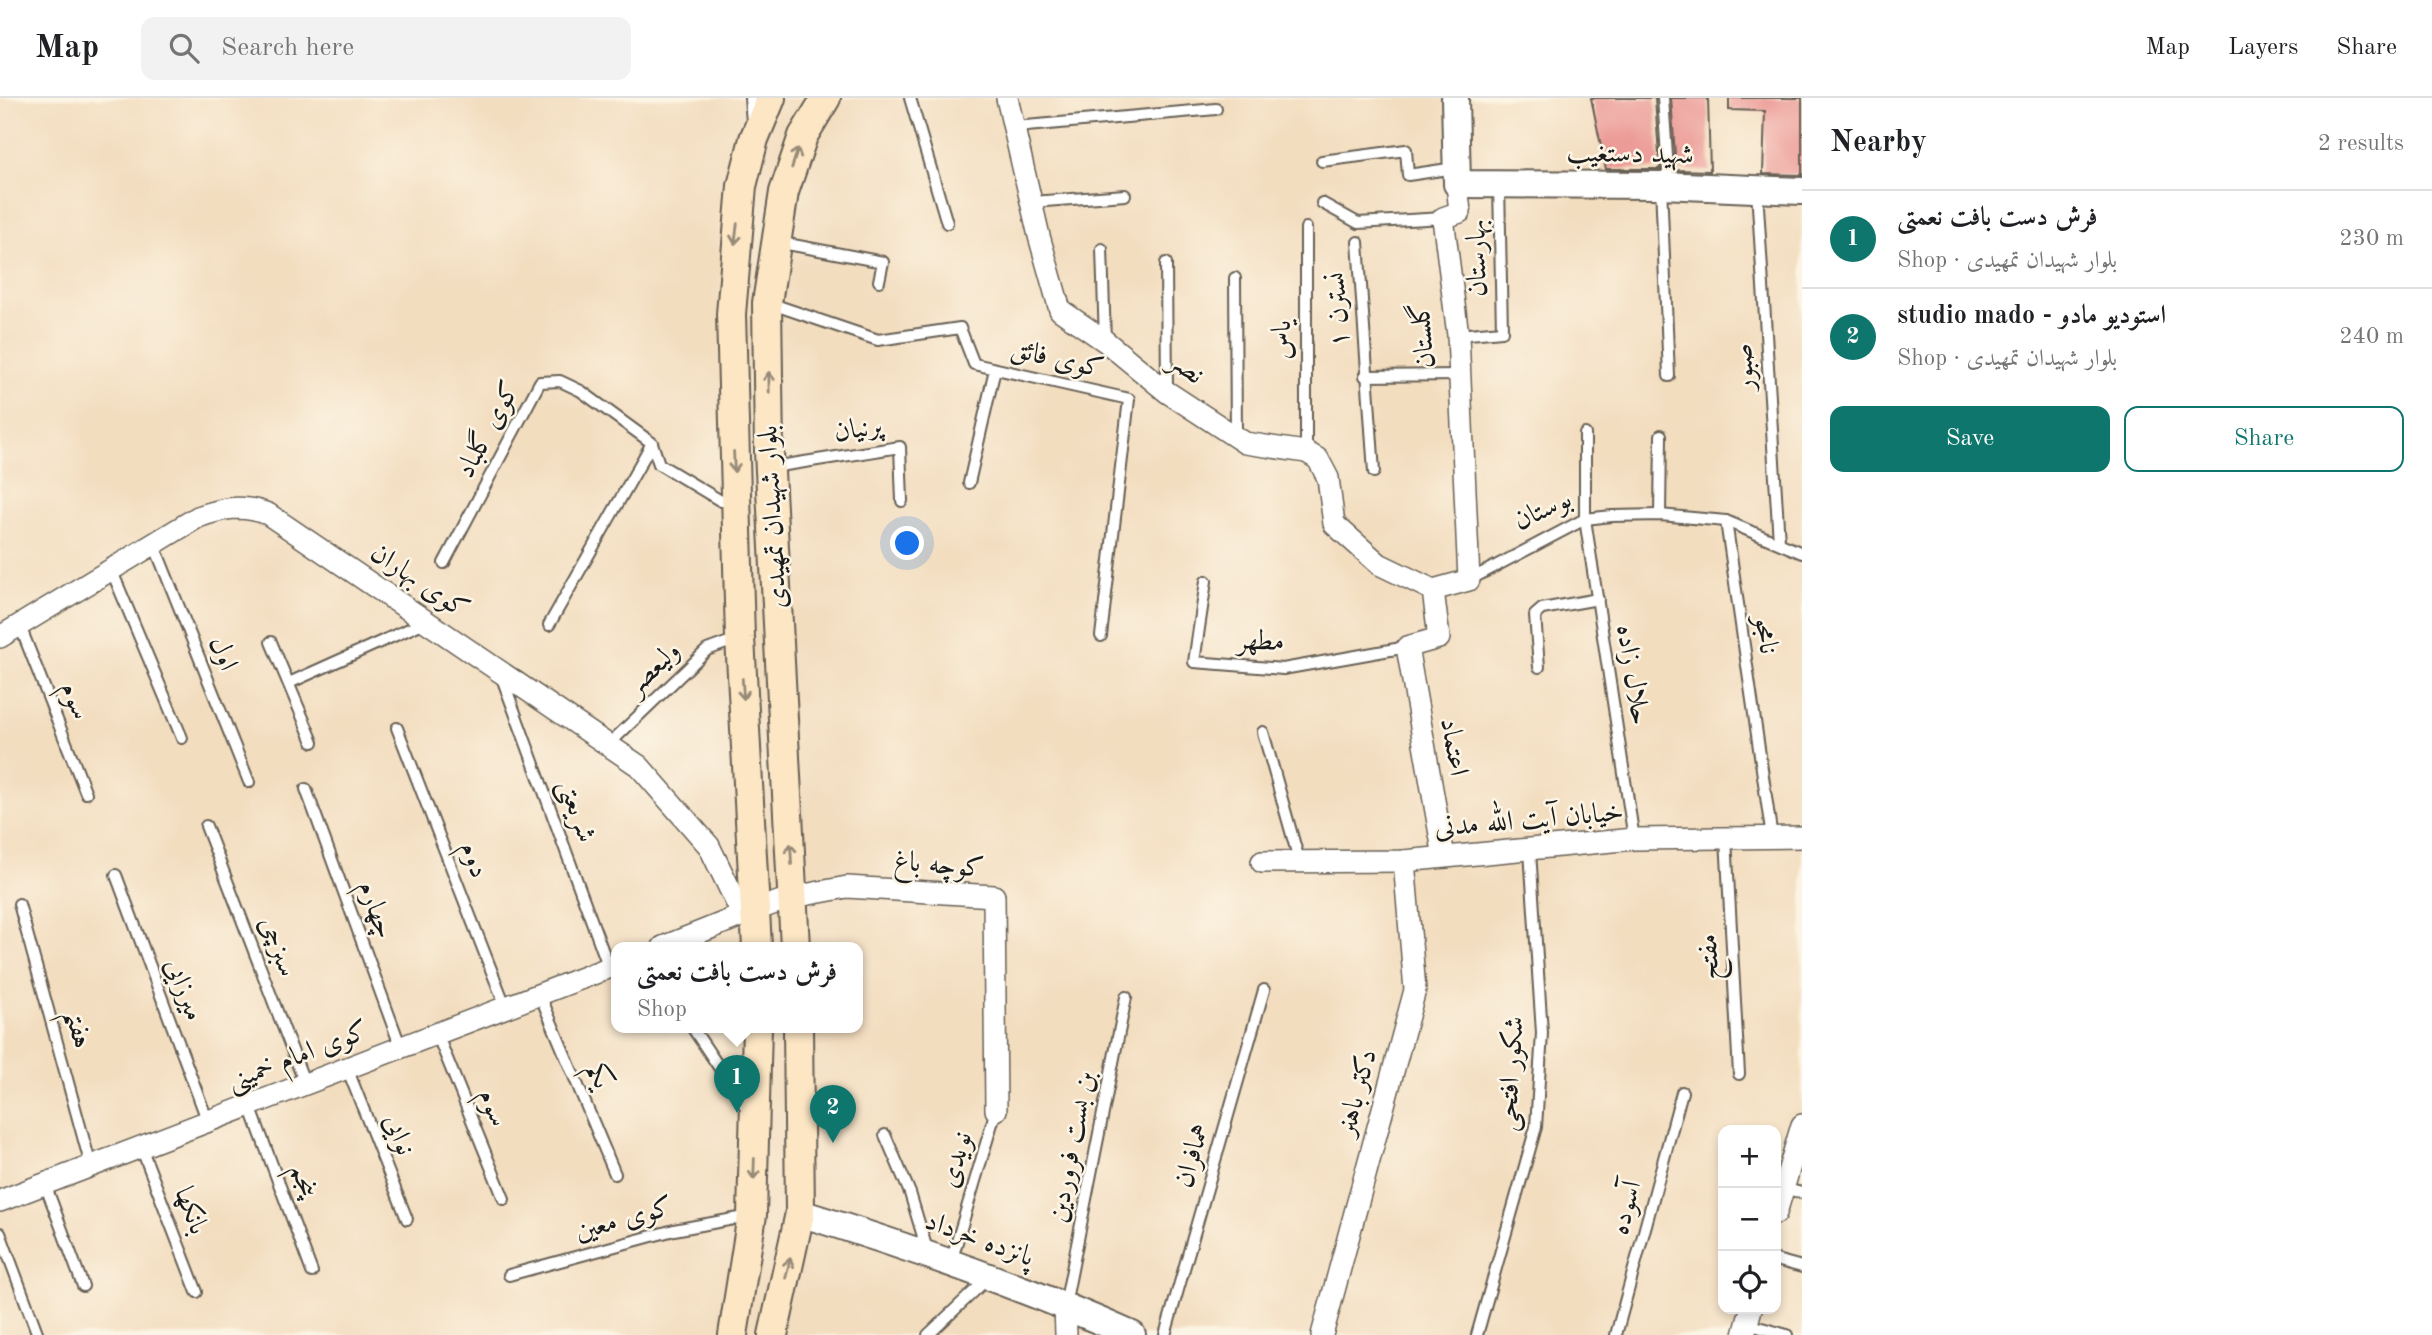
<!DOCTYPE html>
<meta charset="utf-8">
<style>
:root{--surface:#fff;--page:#f2f2f2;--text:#202124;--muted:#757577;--line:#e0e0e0;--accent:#0f766e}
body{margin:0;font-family:"Old Standard TT",Amiri,serif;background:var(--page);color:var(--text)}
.controls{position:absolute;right:21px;bottom:21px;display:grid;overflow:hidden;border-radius:14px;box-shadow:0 4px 10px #0003}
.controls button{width:63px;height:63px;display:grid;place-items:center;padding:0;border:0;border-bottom:2px solid var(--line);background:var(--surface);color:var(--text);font:35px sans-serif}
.you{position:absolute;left:908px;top:446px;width:24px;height:24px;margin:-18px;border:5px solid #fff;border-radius:50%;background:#1a73e8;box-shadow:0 0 0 10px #1a73e833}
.badge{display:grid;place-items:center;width:46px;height:46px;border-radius:50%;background:var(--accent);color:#fff;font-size:23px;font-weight:700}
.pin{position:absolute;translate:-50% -58px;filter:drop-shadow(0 2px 4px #0008)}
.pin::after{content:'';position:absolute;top:37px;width:24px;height:21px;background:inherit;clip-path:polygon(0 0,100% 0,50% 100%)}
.popup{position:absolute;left:611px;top:844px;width:252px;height:91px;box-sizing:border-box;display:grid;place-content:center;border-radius:14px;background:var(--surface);filter:drop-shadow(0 2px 5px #0005);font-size:23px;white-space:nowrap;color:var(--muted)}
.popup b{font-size:26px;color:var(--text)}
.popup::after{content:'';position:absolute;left:50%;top:100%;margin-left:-14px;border:14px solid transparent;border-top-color:var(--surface)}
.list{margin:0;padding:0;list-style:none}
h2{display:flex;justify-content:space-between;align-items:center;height:91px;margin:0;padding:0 28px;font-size:30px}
h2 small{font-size:23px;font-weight:400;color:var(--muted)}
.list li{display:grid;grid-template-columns:46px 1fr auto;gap:21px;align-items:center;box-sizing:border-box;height:98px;padding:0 28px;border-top:2px solid var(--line)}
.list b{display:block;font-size:26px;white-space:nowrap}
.list p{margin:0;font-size:23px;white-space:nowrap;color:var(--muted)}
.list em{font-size:23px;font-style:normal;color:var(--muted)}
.actions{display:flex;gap:14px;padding:21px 28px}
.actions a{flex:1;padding:16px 0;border:2px solid var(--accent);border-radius:14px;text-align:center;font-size:24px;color:var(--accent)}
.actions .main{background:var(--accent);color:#fff}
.icon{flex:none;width:38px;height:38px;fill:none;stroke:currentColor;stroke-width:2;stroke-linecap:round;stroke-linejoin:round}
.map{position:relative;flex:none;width:1802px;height:1237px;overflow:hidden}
header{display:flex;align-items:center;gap:42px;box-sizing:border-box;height:98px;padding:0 35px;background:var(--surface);border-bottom:2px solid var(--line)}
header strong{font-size:33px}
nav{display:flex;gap:38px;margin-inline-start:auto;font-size:24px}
.search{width:490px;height:63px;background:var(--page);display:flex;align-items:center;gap:18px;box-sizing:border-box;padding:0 24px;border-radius:14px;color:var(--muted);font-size:26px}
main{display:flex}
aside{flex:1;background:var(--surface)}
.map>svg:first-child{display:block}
.building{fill:#ec9a96}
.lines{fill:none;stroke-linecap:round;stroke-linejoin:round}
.service-casing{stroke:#676055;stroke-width:14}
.minor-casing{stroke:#676055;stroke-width:24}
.tertiary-casing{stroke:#676055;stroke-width:30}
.secondary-casing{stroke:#676055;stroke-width:32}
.service{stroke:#fff;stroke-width:10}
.minor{stroke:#fff;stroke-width:21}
.tertiary{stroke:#fff;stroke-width:26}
.secondary{stroke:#fce6c4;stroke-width:28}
.oneway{stroke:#978b78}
.labels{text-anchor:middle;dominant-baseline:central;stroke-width:5;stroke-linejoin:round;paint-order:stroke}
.street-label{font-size:28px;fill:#1c1c1c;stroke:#fcf5e5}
</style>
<header>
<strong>Map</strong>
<div class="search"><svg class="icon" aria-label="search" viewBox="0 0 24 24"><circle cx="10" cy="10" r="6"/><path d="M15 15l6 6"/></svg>Search here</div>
<nav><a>Map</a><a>Layers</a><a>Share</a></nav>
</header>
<main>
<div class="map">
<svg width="1802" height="1237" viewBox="0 0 1802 1237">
<rect width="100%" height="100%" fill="#fcf5e5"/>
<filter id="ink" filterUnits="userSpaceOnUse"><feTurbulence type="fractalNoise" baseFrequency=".0143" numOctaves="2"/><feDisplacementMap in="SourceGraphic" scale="14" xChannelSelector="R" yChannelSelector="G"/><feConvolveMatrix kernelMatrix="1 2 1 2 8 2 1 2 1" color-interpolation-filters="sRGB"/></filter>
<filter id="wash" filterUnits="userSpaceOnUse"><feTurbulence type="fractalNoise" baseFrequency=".00686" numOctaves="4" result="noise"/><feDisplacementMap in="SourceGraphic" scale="28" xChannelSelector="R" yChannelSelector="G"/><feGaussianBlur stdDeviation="1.57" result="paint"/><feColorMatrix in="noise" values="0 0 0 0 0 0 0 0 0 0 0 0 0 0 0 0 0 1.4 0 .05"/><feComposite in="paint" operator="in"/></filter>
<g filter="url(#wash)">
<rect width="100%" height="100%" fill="#f3ddbf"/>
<g id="blocks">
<g class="building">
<path d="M1591 0H1655L1660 71H1606Z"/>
<path d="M1671 0H1708L1710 73 1676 72Z"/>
<path d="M1729 0H1802V77L1763 76 1765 13 1729 12Z"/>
</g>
</g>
</g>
<g filter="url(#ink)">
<use href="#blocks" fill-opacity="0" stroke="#676055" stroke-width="2"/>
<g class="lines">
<defs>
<g id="service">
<path d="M750 0 752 24"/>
<path d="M910 0 947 125"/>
<path d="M1663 0 1669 87"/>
<path d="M1015 29 1216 11"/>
<path d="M1322 63 1406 52 1408 77 1455 70"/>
<path d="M1661 87 1669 278"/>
<path d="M1757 92 1779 444"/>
<path d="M1032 104 1125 97"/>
<path d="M1322 105 1358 125 1443 120"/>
<path d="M777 144 883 164 879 183"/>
<path d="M1358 144 1374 374"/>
<path d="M1102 151 1105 243"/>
<path d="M1166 165 1167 294"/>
<path d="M1235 180 1236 340"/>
<path d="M769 205 878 242 960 230 974 266 1129 301 1101 538"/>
<path d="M1458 237 1502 233 1499 87"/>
<path d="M1365 278 1459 277"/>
<path d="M1585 336V421L1634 741"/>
<path d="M1306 354V130"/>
<path d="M773 369 900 349 902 403"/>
<path d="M969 385 995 271"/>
<path d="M1660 417 1661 337"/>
<path d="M1726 423 1772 740"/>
<path d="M153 444 249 684"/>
<path d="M444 465 540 284 560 283 581 293 652 345 659 366 721 403H735"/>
<path d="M111 471 182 640"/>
<path d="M1469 482 1585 421 1612 418 1660 417 1726 423 1802 455"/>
<path d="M1206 483 1194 564 1283 571 1407 549"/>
<path d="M549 527 652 345"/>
<path d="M20 528 86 695"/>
<path d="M271 544 313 644"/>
<path d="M1539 569 1535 517 1542 511 1598 501"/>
<path d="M501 577 609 870"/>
<path d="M289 585 427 523"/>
<path d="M397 630 506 910"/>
<path d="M1263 634 1299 762"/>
<path d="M608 647 707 552 737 541"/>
<path d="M306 691 401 950"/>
<path d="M206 728 305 986"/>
<path d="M1726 740 1739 976"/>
<path d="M116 777 208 1024"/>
<path d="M19 806 91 1068"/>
<path d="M540 897 615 1076"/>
<path d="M692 929 749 1014"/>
<path d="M437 936 504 1101"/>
<path d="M347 970 407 1121"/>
<path d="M250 1008 312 1174"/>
<path d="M885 1037 910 1095 928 1155"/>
<path d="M141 1049 197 1194"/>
<path d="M45 1086 83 1188"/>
<path d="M1782 1090 1802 1095"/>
<path d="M0 1135 38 1237"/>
<path d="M1776 1162 1802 1169"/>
<path d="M951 1164 996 1012"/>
<path d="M509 1177 674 1132 750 1118"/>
<path d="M1065 1207 1126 899"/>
<path d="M1747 1226 1787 1237"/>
<path d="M928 1237 987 1181"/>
<path d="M1165 1237 1264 892"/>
<path d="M1477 1237 1536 1029 1542 935 1530 753"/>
<path d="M1616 1237 1682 994"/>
</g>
<g id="minor">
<path d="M1007 0 1039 138 1060 212 1105 243 1167 294 1245 345 1306 354 1318 361 1328 380 1334 426 1379 466 1433 492"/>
<path d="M0 539 198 419C223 410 242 406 268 416L639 668 709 748 742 816"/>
<path d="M1444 759 1407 549 1439 540 1433 492 1469 482 1458 237 1443 120 1460 114 1457 86"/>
<path d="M1262 764 1404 763 1634 741 1802 739"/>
<path d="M663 849 758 811 793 799 847 789 994 798 996 1012"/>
<path d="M0 1103 616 867"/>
<path d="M1776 1115 1802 1027"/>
<path d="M1065 1207 1066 1237"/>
<path d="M1322 1237 1415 892 1404 763"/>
<path d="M1744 1237 1751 1211"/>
</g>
<g id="tertiary">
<path d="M1455 0 1457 86 1661 87 1802 93"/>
<path d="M800 1115C913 1150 1024 1189 1132 1237"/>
</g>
<g id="secondary">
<path d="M757 849 740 540 731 216 742 88 754 41 771 0"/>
<path d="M795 849 769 354 767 205 784 94 803 38 826 0"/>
<path d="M733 1237 752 1117 757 929"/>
<path d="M773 1237 800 1115 798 929"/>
</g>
</defs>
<use href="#service" class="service-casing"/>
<use href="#minor" class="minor-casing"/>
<use href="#tertiary" class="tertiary-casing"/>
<use href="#secondary" class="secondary-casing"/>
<use href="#service" class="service"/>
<use href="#minor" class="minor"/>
<use href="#tertiary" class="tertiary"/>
<use href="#secondary" class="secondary"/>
</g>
<defs><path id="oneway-shaft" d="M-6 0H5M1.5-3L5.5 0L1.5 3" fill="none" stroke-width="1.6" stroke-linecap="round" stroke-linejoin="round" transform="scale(1.75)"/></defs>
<g class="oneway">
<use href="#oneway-shaft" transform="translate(795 60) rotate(-72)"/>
<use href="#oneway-shaft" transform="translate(736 136) rotate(97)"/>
<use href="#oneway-shaft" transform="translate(769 284) rotate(-91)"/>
<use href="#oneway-shaft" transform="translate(734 364) rotate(88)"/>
<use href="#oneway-shaft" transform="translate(743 591) rotate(86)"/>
<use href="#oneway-shaft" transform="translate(791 756) rotate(-93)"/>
<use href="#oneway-shaft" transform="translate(754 1071) rotate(92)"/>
<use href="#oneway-shaft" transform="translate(788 1170) rotate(-77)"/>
</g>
</g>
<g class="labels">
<g class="street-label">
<text transform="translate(1630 57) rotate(1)">شهید دستغیب</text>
<text transform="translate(1478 160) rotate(-91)">بهارستان</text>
<text transform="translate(1339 212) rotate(-93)">نسترن ۱</text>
<text transform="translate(1424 237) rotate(-95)">گلستان</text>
<text transform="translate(1283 242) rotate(-90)">یاس</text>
<text transform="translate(1057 262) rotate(13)">کوی فائق</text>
<text transform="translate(1745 269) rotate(-93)">صبور</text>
<text transform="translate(1186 271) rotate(36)">نصر</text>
<text transform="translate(489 332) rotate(-62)">کوی گلباد</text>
<text transform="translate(858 332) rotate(-9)">پرنیان</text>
<text transform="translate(1543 413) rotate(-25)">بوستان</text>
<text transform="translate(774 419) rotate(-93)">بلوار شهیدان تمهیدی</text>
<text transform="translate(419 484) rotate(34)">کوی بهاران</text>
<text transform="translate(1765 537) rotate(82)">نامجو</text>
<text transform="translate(1261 544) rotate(2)">مطهر</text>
<text transform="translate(222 556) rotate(68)">اول</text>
<text transform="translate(654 571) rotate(-44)">ولیعصر</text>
<text transform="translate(1632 577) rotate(81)">حلال زاده</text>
<text transform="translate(74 603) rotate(68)">سوم</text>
<text transform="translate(1453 649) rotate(80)">اعتماد</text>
<text transform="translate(576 713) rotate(70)">شریعتی</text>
<text transform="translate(1529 723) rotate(-5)">خیابان آیت الله مدنی</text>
<text transform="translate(473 762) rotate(69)">دوم</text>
<text transform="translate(939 768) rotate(5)">کوچه باغ</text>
<text transform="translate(375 812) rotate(70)">چهارم</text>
<text transform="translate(277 849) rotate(69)">سبزچی</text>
<text transform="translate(1710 859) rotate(-93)">مفتح</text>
<text transform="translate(183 892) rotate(69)">میرزایی</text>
<text transform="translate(77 931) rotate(75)">هفتم</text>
<text transform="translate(298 959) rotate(-21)">کوی امام خمینی</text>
<text transform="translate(1512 976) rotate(-86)">شکور افتحی</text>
<text transform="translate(598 978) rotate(67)">یکم</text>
<text transform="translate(1358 995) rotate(-75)">دکتر باهنر</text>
<text transform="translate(492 1010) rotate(68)">سوم</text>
<text transform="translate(398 1037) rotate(68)">نوایی</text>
<text transform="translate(1073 1049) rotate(-79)">بن بست فروردین</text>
<text transform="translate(1193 1058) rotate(-74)">همافران</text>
<text transform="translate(957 1062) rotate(-74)">نویدی</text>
<text transform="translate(303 1083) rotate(70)">پنجم</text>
<text transform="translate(1627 1110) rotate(-75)">آسوده</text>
<text transform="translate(190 1113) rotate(69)">بانکها</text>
<text transform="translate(624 1122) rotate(-15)">کوی معین</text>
<text transform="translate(979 1142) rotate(20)">پانزده خرداد</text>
</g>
</g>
</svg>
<div class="controls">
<button>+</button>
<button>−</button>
<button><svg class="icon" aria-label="locate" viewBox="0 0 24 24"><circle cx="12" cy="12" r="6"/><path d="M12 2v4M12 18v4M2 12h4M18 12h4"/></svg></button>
</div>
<div class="you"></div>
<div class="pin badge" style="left:737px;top:1015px">1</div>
<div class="popup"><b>فرش دست بافت نعمتی</b>Shop</div>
<div class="pin badge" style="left:833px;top:1045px">2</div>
</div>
<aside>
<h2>Nearby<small>2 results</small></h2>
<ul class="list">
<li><span class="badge">1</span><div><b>فرش دست بافت نعمتی</b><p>Shop · بلوار شهیدان تمهیدی</p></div><em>230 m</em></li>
<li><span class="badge">2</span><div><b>studio mado - استودیو مادو</b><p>Shop · بلوار شهیدان تمهیدی</p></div><em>240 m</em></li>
</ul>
<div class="actions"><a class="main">Save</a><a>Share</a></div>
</aside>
</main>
